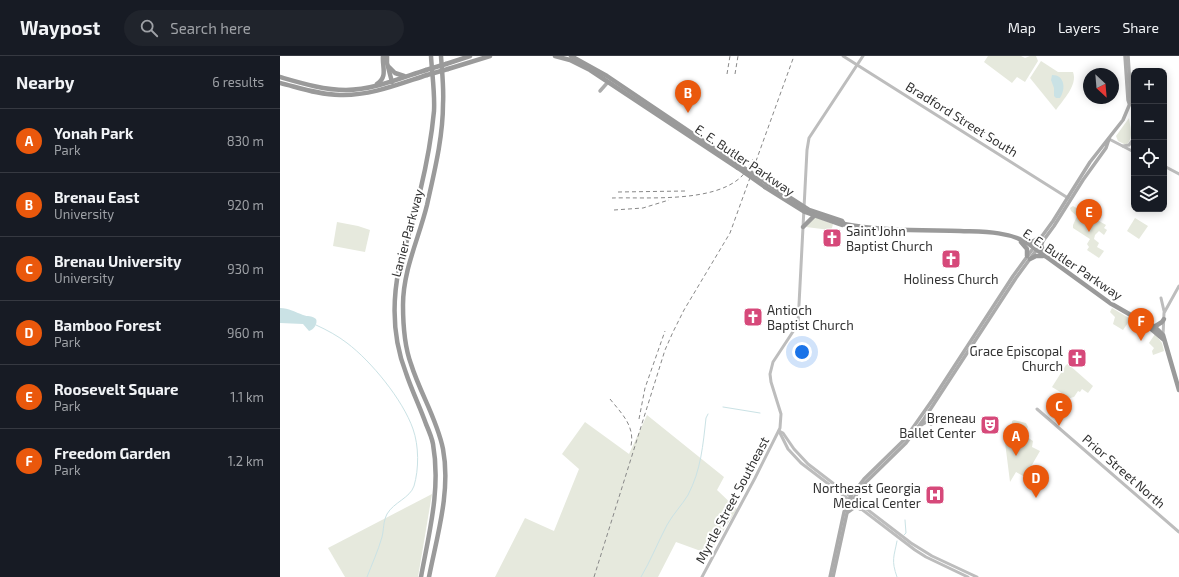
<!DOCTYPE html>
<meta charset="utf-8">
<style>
:root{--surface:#171b24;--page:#20242c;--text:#f1f3f6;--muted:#9ea1a6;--line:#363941;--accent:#ea580c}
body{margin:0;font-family:"Exo 2",sans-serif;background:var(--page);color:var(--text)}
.controls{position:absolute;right:12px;top:12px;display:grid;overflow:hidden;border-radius:8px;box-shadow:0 2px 10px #0003}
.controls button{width:36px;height:36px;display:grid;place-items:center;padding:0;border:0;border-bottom:1px solid var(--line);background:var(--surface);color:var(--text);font:20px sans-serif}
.compass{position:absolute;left:803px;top:12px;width:36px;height:36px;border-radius:50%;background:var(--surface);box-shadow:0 2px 10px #0003;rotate:154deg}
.you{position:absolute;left:522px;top:296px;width:14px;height:14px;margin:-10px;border:3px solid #fff;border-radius:50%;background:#1a73e8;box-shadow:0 0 0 6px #1a73e833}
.badge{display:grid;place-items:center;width:26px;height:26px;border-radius:50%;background:var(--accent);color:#fff;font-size:13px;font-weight:700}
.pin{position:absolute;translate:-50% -33px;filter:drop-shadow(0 1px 2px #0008)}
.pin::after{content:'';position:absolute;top:21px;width:14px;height:12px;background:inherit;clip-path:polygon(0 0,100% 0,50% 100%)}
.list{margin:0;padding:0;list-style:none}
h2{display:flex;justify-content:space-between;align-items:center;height:52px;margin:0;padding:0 16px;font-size:17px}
h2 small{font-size:13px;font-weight:400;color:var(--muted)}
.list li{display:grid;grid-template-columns:26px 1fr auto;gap:12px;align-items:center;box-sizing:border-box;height:64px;padding:0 16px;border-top:1px solid var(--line)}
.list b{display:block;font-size:15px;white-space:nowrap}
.list p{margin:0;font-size:13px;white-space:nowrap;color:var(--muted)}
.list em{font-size:13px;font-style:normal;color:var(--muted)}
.icon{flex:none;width:22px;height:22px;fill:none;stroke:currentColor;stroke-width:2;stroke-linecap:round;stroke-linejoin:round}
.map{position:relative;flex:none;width:899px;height:521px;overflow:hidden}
header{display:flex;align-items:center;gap:24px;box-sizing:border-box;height:56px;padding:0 20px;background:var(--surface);border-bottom:1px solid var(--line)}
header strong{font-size:19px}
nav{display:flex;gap:22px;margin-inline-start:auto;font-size:14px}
.search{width:280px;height:36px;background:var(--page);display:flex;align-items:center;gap:10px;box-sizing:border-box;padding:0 14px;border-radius:22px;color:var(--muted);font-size:15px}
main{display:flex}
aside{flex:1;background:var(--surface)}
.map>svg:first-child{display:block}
.green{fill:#e6e9dd}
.water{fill:#cae2e5}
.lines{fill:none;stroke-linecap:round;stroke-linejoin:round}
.stream{stroke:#cae2e5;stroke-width:1}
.secondary{stroke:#bdbdbd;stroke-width:3}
.primary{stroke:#ababab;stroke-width:3.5}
.highway{stroke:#9a9a9a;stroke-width:4.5}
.rail{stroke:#888;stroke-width:1;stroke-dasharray:4 3;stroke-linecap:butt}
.highway-bridge{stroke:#9a9a9a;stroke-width:4.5}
.labels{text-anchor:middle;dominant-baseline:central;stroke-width:4;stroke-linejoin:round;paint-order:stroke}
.street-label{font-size:13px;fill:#333;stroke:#fff}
.poi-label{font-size:13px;fill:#333;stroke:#fff;text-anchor:end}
</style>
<header>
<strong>Waypost</strong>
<div class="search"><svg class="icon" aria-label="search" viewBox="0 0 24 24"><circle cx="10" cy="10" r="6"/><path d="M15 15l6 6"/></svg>Search here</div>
<nav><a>Map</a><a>Layers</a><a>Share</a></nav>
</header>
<main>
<aside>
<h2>Nearby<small>6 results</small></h2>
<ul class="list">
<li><span class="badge">A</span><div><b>Yonah Park</b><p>Park</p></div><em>830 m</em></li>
<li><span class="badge">B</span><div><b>Brenau East</b><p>University</p></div><em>920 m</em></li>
<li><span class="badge">C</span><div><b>Brenau University</b><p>University</p></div><em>930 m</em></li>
<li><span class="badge">D</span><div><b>Bamboo Forest</b><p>Park</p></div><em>960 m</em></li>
<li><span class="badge">E</span><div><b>Roosevelt Square</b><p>Park</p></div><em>1.1 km</em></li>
<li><span class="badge">F</span><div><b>Freedom Garden</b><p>Park</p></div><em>1.2 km</em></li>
</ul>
</aside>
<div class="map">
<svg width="899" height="521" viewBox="0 0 899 521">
<rect width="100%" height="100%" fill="#fff"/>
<g class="green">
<path d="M708 0H741L745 2 750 0H756L758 5 745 26 737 21 732 27 704 6Z"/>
<path d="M761 5 778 16H793C798 29 783 44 776 54L750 22Z"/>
<path d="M849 62C850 70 854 84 846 89L838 85 836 80Z"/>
<path d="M793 150 826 169 824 172 827 174 824 179 819 175 815 179 814 183 819 187 817 191 824 195 819 202 807 194 809 191 807 188 810 183 793 172V169L797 160 791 155 790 152Z"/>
<path d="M535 161 553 168 552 172 550 174 526 171Z"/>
<path d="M855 162 868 170 859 183 847 175Z"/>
<path d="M57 166 78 170 90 174 85 196 53 190Z"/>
<path d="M832 252 849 262 850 264 843 274 833 268 835 261 830 256Z"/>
<path d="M875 278 882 287 884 295 873 299 872 295 874 292 869 287Z"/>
<path d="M788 308 813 330 808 337 802 333 800 336 798 335 794 341 790 342 772 331 786 309Z"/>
<path d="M367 359 444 421 437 434 457 453 429 498 396 486 378 521H215L245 462 274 475 299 413 282 398 305 366 349 398Z"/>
<path d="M734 364 746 367 748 371 744 379 753 385 752 391 760 395 745 421 736 416 730 426 724 378 732 367V365Z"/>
<path d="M152 438 138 521H65L48 492Z"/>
</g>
<g class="water">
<path d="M772 19C785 19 786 33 780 42H776L774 40V32L771 24Z"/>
<path d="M0 252C9 252 15 256 23 259 28 261 31 259 36 263 38 267 34 274 29 275L23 268 0 267Z"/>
</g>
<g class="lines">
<g class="stream">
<path d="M36 269C47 274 58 280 67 287 91 305 123 344 133 373 139 390 139 413 134 430 130 442 114 446 107 458 103 466 104 473 102 481 98 495 92 508 87 521"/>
<path d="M443 351 480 357"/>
<path d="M624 479 626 477 625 464"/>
<path d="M361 521C371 504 378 486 387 469 393 458 402 449 408 439 421 414 423 389 426 362L428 358"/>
<path d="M617 521C611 504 614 501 617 485"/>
</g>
<g class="secondary">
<path d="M563 0 788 142"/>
<path d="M829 83 854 96"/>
<path d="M843 90 849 89 852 85"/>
<path d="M884 110 899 118"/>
<path d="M881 242 884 255"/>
<path d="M883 280 884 257 899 230"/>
<path d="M757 353 899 476"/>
<path d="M499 375 503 377 514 393 528 408 631 487 652 500 697 521"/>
<path d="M499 375 508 393 521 407 635 494 646 501 688 521"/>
<path d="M422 521 475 422 500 372 501 358 491 326 490 318 493 306 518 268 527 94 529 82 583 0"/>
</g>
<g class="primary">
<path d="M845 0 848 44 849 47"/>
<path d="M320 35 328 26"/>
<path d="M641 369 646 366 651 368"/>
<path d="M568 456 575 451 580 453"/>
<path d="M550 521 564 456 571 440 584 423 625 383 653 343 733 220 773 165 810 106 843 64 851 45 848 0"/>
<path d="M553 521 567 457 569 450 582 430 626 387 644 363 736 222 774 170 803 124 826 92 829 83"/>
</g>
<g class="highway">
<path d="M107 0V7L112 26"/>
<path d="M275 0 290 4 310 14 458 112"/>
<path d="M291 0 327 20 459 109"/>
<path d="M166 8 190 0"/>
<path d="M109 11 115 17 124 20"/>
<path d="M168 13 210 0"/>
<path d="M0 21C21 27 44 34 66 34 93 34 121 22 146 14"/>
<path d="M0 27C20 32 40 39 60 39 90 40 119 28 147 19"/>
<path d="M97 28C108 21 102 11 103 0"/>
<path d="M487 127 529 154 562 165 564 168"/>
<path d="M485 131 525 156 562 169 564 168C602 175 642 174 680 175 702 176 726 175 746 186L830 247 863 266 883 283"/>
<path d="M523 171 534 160"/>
<path d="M741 186 747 193V200"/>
<path d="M746 186 754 185 761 181"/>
<path d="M762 186 761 189 765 200"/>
<path d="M750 203 756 200H763"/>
<path d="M863 266 874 270 883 279 899 334"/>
<path d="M874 271 882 266 884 263"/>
<path d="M141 521C149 477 161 433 153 388 152 382 149 375 146 368 140 351 132 335 126 317 113 284 112 247 119 212 134 161 149 109 154 55 155 37 152 18 151 0"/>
<path d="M149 521C157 480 171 435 163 393 157 363 140 337 131 308 124 289 123 269 123 249 123 214 139 182 147 149 154 117 163 82 163 48 164 32 162 16 161 0"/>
</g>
<g class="rail">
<path d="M447 18 450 0"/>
<path d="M455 18 458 0"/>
<path d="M338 136 406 135"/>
<path d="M332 142C368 141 433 147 461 121 466 116 469 110 473 103"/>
<path d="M334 154 363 152 389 144"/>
<path d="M330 343C342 358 355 370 351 390"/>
<path d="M359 363 365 332 385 275"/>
<path d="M314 521 385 294 393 276 404 254 450 177 514 0"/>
</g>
<g class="highway-bridge">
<path d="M146 14 166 8"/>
<path d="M147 19 168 13"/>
<path d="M459 109 487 127"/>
<path d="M458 112 485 131"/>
</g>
</g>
<defs>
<symbol id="church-square" viewBox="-11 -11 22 22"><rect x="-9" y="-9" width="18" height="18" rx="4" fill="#d6497a" stroke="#fff"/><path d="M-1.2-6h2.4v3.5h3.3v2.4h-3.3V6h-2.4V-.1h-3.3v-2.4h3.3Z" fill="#fff"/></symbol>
<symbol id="theatre-square" viewBox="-11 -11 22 22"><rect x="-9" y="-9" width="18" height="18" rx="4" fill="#d6497a" stroke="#fff"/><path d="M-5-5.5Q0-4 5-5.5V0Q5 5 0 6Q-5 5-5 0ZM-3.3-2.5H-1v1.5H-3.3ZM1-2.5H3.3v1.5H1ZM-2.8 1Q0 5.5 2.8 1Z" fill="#fff"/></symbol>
<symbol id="hospital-square" viewBox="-11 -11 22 22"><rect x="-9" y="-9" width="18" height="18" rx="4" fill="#d6497a" stroke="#fff"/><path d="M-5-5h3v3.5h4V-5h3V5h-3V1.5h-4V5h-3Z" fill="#fff"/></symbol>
</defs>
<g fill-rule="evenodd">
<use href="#church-square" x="541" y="171" width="22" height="22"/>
<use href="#church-square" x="660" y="192" width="22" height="22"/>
<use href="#church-square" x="462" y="250" width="22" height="22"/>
<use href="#church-square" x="786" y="291" width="22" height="22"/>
<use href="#theatre-square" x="699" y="358" width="22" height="22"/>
<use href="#hospital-square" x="644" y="428" width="22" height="22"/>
</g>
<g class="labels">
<g class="street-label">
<text transform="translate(682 63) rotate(32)">Bradford Street South</text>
<text transform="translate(465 104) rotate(34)">E. E. Butler Parkway</text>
<text transform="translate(127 177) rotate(-75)">Lanier Parkway</text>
<text transform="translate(793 208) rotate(34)">E. E. Butler Parkway</text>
<text transform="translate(844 415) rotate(41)">Prior Street North</text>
<text transform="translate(452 444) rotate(-62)">Myrtle Street Southeast</text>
</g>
<g class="poi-label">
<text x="566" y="175" text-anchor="start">Saint John<tspan x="566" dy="15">Baptist Church</tspan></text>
<text x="671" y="223" text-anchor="middle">Holiness Church</text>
<text x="487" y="254" text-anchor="start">Antioch<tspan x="487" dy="15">Baptist Church</tspan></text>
<text x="783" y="295">Grace Episcopal<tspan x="783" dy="15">Church</tspan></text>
<text x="696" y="362">Breneau<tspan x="696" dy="15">Ballet Center</tspan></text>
<text x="641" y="432">Northeast Georgia<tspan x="641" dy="15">Medical Center</tspan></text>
</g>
</g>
</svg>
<div class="controls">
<button>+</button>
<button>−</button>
<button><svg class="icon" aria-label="locate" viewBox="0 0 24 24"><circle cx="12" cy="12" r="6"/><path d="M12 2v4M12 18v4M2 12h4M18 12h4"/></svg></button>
<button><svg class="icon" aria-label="layers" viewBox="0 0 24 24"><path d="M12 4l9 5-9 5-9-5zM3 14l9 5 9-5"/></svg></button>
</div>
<svg class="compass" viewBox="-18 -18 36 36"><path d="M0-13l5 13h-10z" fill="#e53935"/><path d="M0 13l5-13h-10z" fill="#9ea1a6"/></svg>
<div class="you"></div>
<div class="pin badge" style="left:736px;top:400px">A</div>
<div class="pin badge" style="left:408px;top:57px">B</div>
<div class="pin badge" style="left:779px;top:370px">C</div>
<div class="pin badge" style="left:756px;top:442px">D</div>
<div class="pin badge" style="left:809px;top:176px">E</div>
<div class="pin badge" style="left:861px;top:285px">F</div>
</div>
</main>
